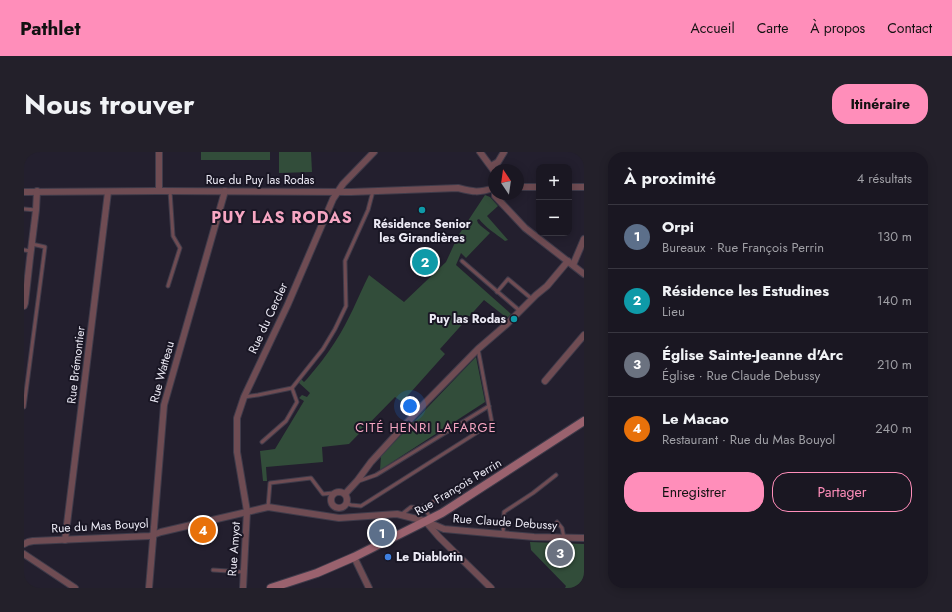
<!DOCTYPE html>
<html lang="fr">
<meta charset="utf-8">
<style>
:root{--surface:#1a1722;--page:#23202a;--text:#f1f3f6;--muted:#9f9fa5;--line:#383640;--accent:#ff8eba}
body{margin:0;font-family:Jost,sans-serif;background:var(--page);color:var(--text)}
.controls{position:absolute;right:12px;top:12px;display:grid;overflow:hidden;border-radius:8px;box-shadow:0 2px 10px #0003}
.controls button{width:36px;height:36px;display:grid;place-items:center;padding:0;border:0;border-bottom:1px solid var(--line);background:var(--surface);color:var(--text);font:20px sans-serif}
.compass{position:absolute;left:464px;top:12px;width:36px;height:36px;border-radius:50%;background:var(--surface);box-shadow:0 2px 10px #0003;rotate:347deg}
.you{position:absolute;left:386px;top:254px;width:14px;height:14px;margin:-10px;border:3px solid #fff;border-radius:50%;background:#1a73e8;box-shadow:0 0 0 6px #1a73e833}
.badge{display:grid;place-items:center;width:26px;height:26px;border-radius:50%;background:var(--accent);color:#fff;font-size:13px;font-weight:700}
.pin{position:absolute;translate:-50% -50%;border:2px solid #fff;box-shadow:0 1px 4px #0006}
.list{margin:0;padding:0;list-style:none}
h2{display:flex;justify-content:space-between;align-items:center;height:52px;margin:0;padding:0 16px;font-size:17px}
h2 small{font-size:13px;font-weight:400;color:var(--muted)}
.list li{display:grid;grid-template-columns:26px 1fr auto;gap:12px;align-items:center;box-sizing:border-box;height:64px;padding:0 16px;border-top:1px solid var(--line)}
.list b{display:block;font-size:15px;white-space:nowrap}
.list p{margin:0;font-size:13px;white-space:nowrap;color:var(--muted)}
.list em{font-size:13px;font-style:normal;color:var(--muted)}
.actions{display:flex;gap:8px;padding:12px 16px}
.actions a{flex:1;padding:9px 0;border:1px solid var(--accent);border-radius:16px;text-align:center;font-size:14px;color:var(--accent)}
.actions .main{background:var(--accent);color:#111}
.map{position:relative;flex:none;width:560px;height:436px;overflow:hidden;border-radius:16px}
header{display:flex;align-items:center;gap:24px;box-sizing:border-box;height:56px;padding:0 20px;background:var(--accent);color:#111}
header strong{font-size:19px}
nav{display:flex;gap:22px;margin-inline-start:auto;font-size:14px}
.intro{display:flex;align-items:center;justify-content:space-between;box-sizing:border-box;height:96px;padding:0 24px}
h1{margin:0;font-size:28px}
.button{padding:10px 18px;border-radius:16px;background:var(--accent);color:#111;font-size:14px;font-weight:700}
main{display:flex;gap:24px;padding:0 24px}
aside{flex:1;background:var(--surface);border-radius:16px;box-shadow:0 2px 10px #0003}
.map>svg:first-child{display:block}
.green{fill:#324d3a}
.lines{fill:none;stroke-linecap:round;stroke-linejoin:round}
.service-casing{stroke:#3f3b4a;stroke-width:5}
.minor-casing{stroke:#3f3b4a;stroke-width:8}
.secondary-casing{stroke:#3f3b4a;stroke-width:10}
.service{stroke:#6f4c53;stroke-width:3}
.minor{stroke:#6f4c53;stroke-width:6}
.secondary{stroke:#9a626e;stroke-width:8}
.culture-dot{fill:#0f9aa8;stroke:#191624;stroke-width:1.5}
.shop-dot{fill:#3f7fe0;stroke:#191624;stroke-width:1.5}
.labels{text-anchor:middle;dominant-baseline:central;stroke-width:4;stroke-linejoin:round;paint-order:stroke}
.street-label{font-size:12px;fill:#eceaf5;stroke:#191624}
.poi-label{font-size:12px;font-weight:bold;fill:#eceaf5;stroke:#191624}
.neighbourhood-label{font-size:13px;letter-spacing:1px;fill:#f6a6c2;stroke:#191624}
.district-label{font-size:16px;font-weight:bold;letter-spacing:1px;fill:#f6a6c2;stroke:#191624}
</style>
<header>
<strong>Pathlet</strong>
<nav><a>Accueil</a><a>Carte</a><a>À propos</a><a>Contact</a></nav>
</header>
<div class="intro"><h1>Nous trouver</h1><a class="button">Itinéraire</a></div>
<main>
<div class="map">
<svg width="560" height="436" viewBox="0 0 560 436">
<rect width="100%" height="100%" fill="#231f2e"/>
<g class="green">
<rect x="177" y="0" width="69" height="8"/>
<path d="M255 0H287L288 20 255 21Z"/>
<path d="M461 43 466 45 474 54 463 64 484 88 481 89C472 82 461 75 455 67L453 68 454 71 457 74 466 81 442 106 437 101 432 113 487 162 483 166 460 148 416 197 421 202 378 250 371 245 325 292 298 295 299 310 242 315 243 329H239L236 299 251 297 280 249 275 246 278 243 283 245 286 241 274 230 277 227 280 230 283 227C293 215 303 203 311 190 325 169 334 145 345 123L380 150 422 110 434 84Z"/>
<path d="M452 205 461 250 356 318 357 304Z"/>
<path d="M506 390 560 392V436H541L542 434 507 398Z"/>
</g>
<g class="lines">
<defs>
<g id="service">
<path d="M0 57 12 58"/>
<path d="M0 98 7 99"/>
<path d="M438 109 496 159"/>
<path d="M144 134 156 96 149 84 146 39"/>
<path d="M473 140 484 127 508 147"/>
<path d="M220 245 234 243 268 236"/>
<path d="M0 255 21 95 8 92"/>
<path d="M238 290 262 269 273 250 268 236 299 197 311 177 322 154 321 109 344 58 349 39"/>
<path d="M335 329 352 323 465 254"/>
<path d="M322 351 327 353 337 354 468 271 454 197"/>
<path d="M399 354 406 365"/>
<path d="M244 355 246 331 287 326 299 342 309 341"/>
<path d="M378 362 387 355 397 356 412 348"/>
<path d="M533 370 538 376 540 386"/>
<path d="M479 382 480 360 509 341 532 323"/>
<path d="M189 418 220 420"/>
</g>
<g id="minor">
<path d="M135 0V39"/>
<path d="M456 0 470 19"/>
<path d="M467 14 474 10 480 0"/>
<path d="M494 35H515"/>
<path d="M545 35H560"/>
<path d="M0 40 135 39 327 40 434 36C450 40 454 41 470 36"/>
<path d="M471 42V44L501 76 560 122"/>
<path d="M549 113 560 87"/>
<path d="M0 154 1 151 6 106 12 58 13 39"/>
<path d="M521 229 560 183"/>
<circle cx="315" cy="348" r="8"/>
<path d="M321 342 333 329 347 310 402 250 454 197 483 172 512 143 523 134 544 109"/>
<path d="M402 370 415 385 467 436"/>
<path d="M41 388 84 40"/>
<path d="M0 392 4 390 9 389 126 384 137 380 244 355 315 366 373 362 401 369 420 377 510 385 560 386"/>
<path d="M0 402 51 436"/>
<path d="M330 405 345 436"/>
<path d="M125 436 140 253 201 39"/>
<path d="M219 436 223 359 213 300V266L220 245 264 152 309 47 319 32 350 0"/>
</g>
<path id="secondary" d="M247 436 293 421 330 405 418 361 560 269"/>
</defs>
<use href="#service" class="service-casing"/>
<use href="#minor" class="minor-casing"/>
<use href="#secondary" class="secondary-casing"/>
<use href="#service" class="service"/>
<use href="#minor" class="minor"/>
<use href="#secondary" class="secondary"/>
</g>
<g class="culture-dot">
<circle cx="398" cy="58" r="4"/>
<circle cx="490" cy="167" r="4"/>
</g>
<circle class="shop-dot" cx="364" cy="405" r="4"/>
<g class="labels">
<g class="street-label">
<text x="236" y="28">Rue du Puy las Rodas</text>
<text transform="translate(244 166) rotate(-65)">Rue du Cercler</text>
<text transform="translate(52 213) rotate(-83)">Rue Brémontier</text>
<text transform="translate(138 220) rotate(-75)">Rue Watteau</text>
<text transform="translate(434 335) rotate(-31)">Rue François Perrin</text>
<text transform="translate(481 370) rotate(4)">Rue Claude Debussy</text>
<text transform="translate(76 374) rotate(-3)">Rue du Mas Bouyol</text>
<text transform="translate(210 397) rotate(-86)">Rue Amyot</text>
</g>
<g class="poi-label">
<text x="398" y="72">Résidence Senior<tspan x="398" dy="14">les Girandières</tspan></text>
<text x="482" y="167" text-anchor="end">Puy las Rodas</text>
<text x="372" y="405" text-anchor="start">Le Diablotin</text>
</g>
<g class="neighbourhood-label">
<text x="402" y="275">CITÉ HENRI LAFARGE</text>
</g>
<g class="district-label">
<text x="258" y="65">PUY LAS RODAS</text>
</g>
</g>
</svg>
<div class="controls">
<button>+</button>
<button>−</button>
</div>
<svg class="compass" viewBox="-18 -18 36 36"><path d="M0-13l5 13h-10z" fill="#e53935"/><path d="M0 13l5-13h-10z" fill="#9f9fa5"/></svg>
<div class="you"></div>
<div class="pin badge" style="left:358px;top:381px;background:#5c6f8a">1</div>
<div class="pin badge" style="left:401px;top:110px;background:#0f9aa8">2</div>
<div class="pin badge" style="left:536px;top:401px;background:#6b7280">3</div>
<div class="pin badge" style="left:179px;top:378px;background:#e8710a">4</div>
</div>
<aside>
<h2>À proximité<small>4 résultats</small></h2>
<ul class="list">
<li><span class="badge" style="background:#5c6f8a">1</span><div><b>Orpi</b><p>Bureaux · Rue François Perrin</p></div><em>130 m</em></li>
<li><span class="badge" style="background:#0f9aa8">2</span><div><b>Résidence les Estudines</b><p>Lieu</p></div><em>140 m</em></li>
<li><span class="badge" style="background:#6b7280">3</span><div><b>Église Sainte-Jeanne d'Arc</b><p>Église · Rue Claude Debussy</p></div><em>210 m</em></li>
<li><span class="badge" style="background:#e8710a">4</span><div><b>Le Macao</b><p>Restaurant · Rue du Mas Bouyol</p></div><em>240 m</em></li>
</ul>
<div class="actions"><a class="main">Enregistrer</a><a>Partager</a></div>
</aside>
</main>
